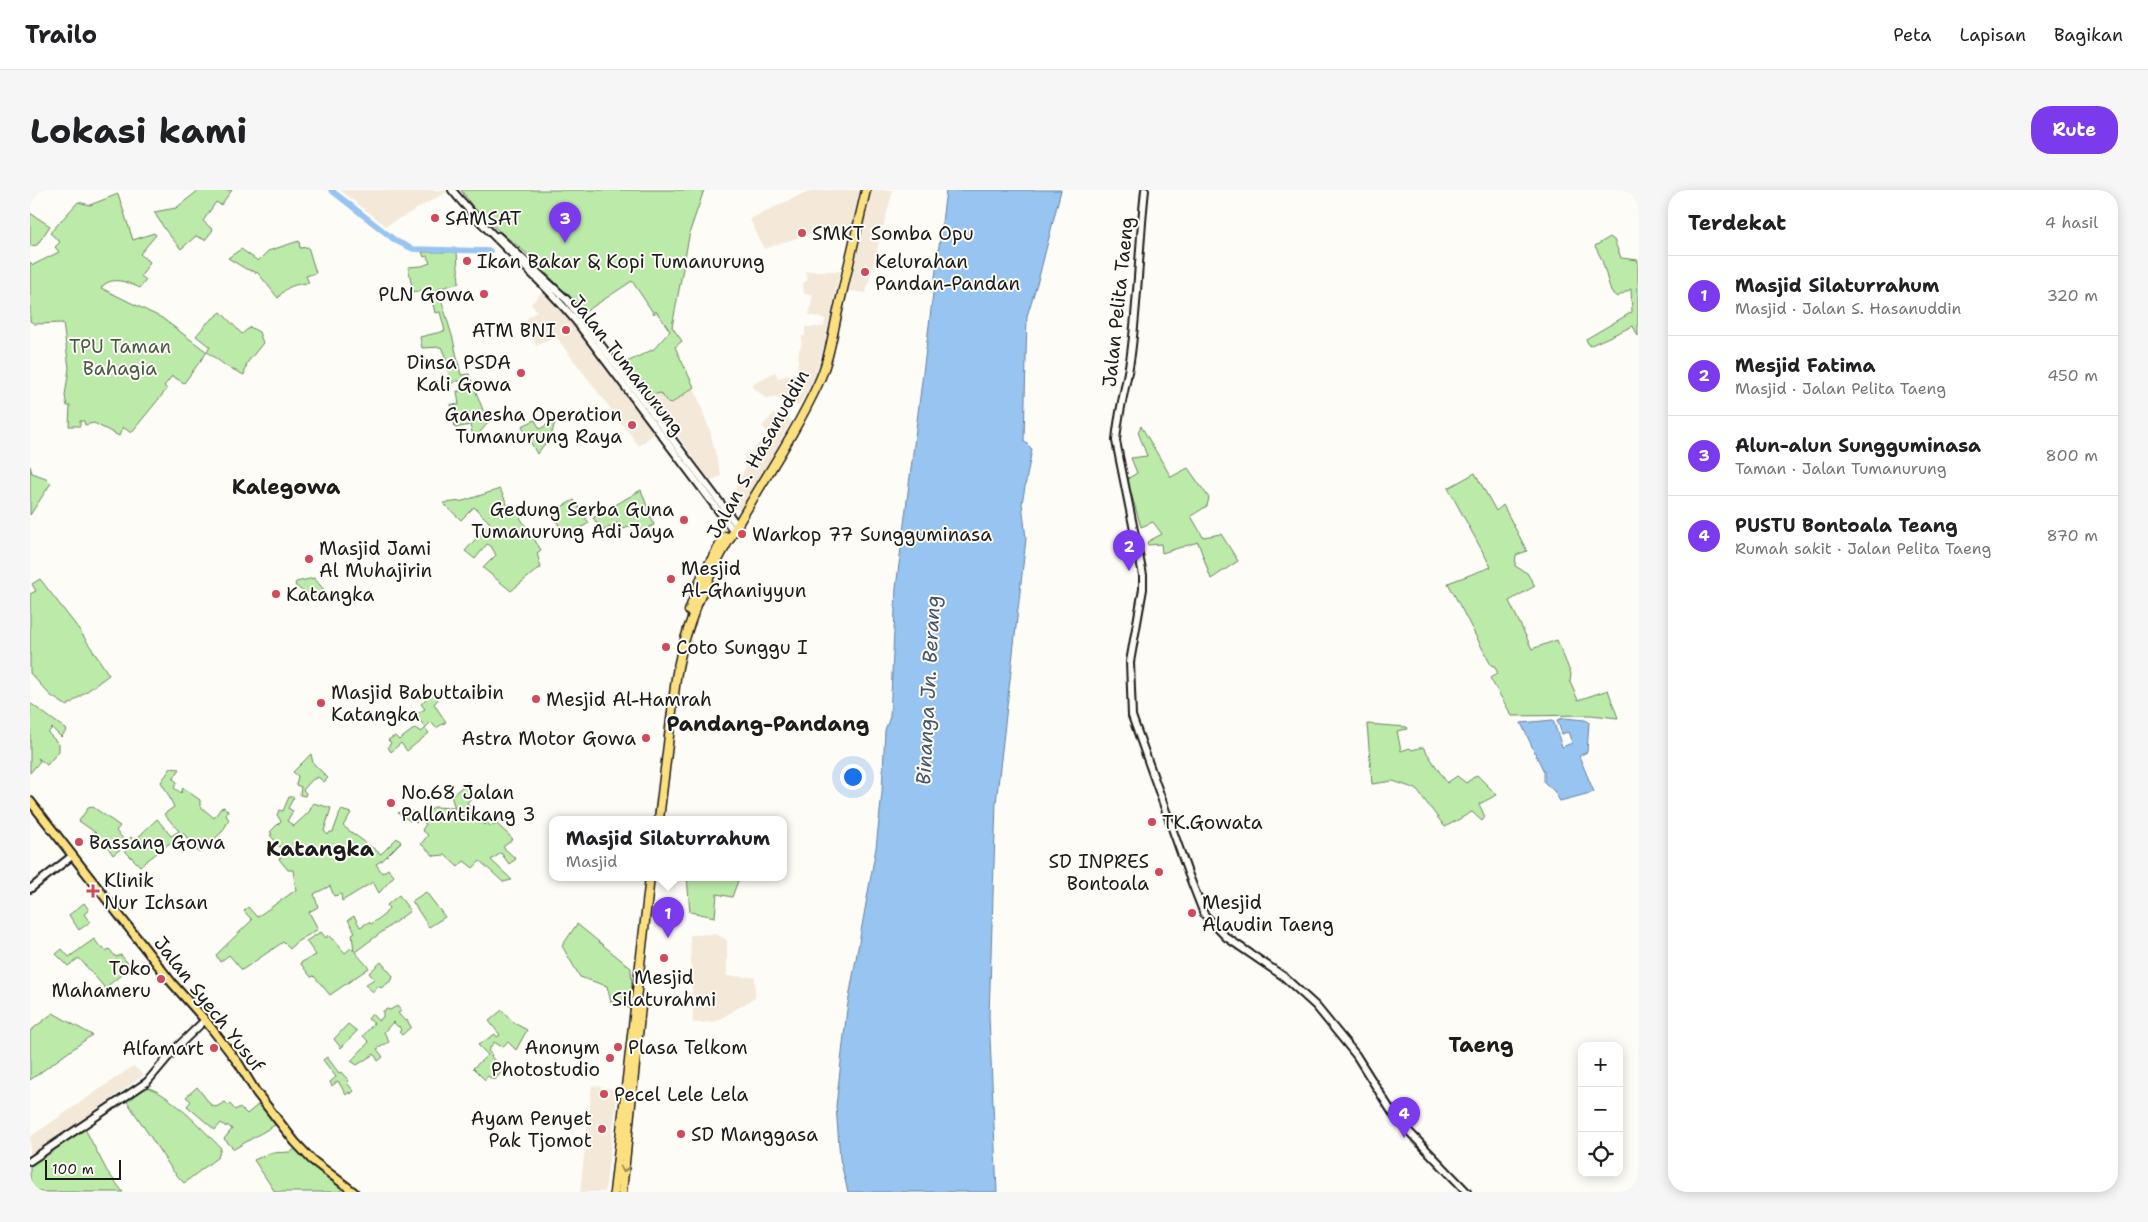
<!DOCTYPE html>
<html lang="id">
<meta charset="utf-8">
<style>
:root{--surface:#fff;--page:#f6f6f6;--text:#202124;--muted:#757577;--line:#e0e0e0;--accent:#7c3aed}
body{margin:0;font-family:"Shantell Sans",sans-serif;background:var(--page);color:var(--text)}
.controls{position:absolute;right:15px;bottom:15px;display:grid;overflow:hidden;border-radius:10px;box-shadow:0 2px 12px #0003}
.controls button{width:45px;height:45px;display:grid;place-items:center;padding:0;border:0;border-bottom:1px solid var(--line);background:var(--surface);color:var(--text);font:25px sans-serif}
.scale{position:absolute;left:15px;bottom:12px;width:76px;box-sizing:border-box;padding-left:5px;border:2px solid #1c1c1c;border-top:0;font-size:14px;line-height:18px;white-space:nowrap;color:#1c1c1c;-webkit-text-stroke:4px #fdfcf7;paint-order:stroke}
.you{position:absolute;left:822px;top:586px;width:18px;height:18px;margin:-12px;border:4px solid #fff;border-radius:50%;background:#1a73e8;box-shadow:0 0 0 8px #1a73e833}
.badge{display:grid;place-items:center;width:32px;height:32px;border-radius:50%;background:var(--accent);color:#fff;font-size:16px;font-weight:700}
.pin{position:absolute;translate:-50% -41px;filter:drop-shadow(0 1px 2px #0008)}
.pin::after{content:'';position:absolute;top:26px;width:18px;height:15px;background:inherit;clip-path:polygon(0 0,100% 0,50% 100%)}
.popup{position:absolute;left:519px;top:626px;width:238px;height:65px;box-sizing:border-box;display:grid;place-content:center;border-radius:10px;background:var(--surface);filter:drop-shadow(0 1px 4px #0005);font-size:16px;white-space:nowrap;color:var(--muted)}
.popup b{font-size:19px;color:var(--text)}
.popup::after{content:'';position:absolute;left:50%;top:100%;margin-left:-10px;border:10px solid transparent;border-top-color:var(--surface)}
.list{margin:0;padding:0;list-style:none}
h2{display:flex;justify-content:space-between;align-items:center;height:65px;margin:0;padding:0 20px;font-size:21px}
h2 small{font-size:16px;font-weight:400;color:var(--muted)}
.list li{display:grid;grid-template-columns:32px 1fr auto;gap:15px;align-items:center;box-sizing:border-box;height:80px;padding:0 20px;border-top:1px solid var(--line)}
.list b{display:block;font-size:19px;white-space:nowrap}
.list p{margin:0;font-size:16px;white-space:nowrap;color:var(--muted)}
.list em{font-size:16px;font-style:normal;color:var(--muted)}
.icon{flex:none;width:28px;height:28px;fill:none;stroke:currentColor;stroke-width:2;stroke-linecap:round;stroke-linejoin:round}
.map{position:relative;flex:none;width:1608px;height:1002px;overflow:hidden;border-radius:20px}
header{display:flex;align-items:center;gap:30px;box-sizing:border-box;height:70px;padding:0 25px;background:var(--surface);border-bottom:1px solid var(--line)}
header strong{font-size:24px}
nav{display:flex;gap:28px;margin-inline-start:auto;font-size:18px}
.intro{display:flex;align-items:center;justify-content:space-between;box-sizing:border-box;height:120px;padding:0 30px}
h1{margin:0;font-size:35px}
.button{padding:12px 22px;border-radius:20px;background:var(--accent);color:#fff;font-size:18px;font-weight:700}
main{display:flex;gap:30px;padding:0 30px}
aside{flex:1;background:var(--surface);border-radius:20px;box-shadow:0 2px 12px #0003}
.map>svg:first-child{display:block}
.built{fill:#f4e9d9}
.green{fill:#bceaa8;stroke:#6c8362}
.water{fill:#97c4f1;stroke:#66819c}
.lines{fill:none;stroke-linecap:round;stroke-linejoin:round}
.canal{stroke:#97c4f1;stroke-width:5.5}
.secondary-casing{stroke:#1c1c1c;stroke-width:10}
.primary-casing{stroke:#1c1c1c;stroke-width:11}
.highway-casing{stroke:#1c1c1c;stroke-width:11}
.secondary{stroke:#fdfcf7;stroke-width:6}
.primary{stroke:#fce080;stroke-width:7}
.highway{stroke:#fce080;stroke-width:8}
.oneway{stroke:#978853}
.poi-dot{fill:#d1495b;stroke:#fdfcf7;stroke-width:2}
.labels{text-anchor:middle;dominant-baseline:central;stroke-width:4;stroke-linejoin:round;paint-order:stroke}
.poi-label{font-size:19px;fill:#1c1c1c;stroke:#fdfcf7;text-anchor:start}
.street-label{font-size:19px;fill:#1c1c1c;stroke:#fdfcf7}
.park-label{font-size:19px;fill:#4c5a46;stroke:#fdfcf7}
.water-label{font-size:20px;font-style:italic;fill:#475767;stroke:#fdfcf7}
.quarter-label{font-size:21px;font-weight:bold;fill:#1c1c1c;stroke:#fdfcf7}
</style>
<header>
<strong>Trailo</strong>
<nav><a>Peta</a><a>Lapisan</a><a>Bagikan</a></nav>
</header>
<div class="intro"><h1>Lokasi kami</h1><a class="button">Rute</a></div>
<main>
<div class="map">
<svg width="1608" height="1002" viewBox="0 0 1608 1002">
<rect width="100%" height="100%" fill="#fdfcf7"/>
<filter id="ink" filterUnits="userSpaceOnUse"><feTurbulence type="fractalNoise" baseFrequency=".02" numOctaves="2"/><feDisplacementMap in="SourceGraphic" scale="10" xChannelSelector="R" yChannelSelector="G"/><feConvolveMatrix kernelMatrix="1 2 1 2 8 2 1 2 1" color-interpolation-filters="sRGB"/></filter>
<g filter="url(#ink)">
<g class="built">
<path d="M310 0H415L417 2 356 36Z"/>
<path d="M785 0H830L822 37 785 42 734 59 720 29 770 5Z"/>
<path d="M841 0H863L836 103 819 101Z"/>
<path d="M775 81H810L794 156 784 189 769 216 746 208H735L721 195 745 182 748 188 767 183 769 160 771 157 772 146H775V137H794L795 129 779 125 783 104H774L773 93 778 90Z"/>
<path d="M514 100 546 137 627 242 609 256 526 147 506 156 495 130 507 121 501 114Z"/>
<path d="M664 197 680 241 691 286 680 291 639 233 616 206 631 203 637 212 642 213Z"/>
<path d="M744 223 747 228 754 226 761 230 753 247 711 320 695 317 700 310 715 278 712 271 738 243 732 236Z"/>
<path d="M686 744 697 750V786L725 787V808L685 832 663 833 660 745Z"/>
<path d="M103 876 114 885 2 967 0 964V947Z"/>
<path d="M562 895 588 900 575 1002H550Z"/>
</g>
<g class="green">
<path d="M169 0H202L191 15 186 12 173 31 183 40 175 50 166 46 151 59 136 41 124 22 146 18Z"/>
<path d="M431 0H674L660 41 642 137 652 151 645 157 664 197 642 213 637 212 631 203 616 206 593 174 624 159 640 141 626 121 624 124 602 91 555 122 495 62 447 23Z"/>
<path d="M88 4 103 50 124 43 126 45 110 64 120 72 111 86 116 90 110 98C97 92 81 85 71 98L132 128 177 162 180 157 166 146 177 133 191 122 212 144 220 137 229 142 233 153 217 173 214 185 196 176 177 162 154 193 142 186 134 196 137 199 101 243 93 237 89 246 64 233 55 235 54 231H50V236H39L40 216H37L35 206 39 178 33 133 5 134 0 131V72L3 75 29 62 25 57 30 52 20 43 48 12 60 15Z"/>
<path d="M0 23 20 36 7 55 0 56Z"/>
<path d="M1580 47 1584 50 1591 68 1608 70V146L1603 136 1559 156 1556 149 1602 122 1601 99 1587 107 1581 102 1572 70 1565 56Z"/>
<path d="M269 51 270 58 278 57 286 83 276 86 279 93C265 94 256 96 248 108L228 83 216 79 198 68 211 59 228 71 238 61Z"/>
<path d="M392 62H427L429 93 408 99 423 149 431 185 439 184 458 233 444 249 440 235 425 238 421 214 429 215 427 201 437 202 434 191H426L419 195 418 173 411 157 392 158 390 147 415 141 410 122 405 123 400 99 383 102 378 77 392 76 400 73 397 66 394 67Z"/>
<path d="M526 229 521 246 507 264 492 236 505 230 510 239Z"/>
<path d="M1111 236 1141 287 1158 278 1179 308 1177 316 1161 326 1173 347 1191 344 1208 371 1181 389 1168 352 1132 363 1131 354 1118 355 1117 352 1132 344 1123 332 1111 337 1097 289 1107 283 1101 268 1117 266 1108 242Z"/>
<path d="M0 276 2 283 16 288 21 293 0 325Z"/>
<path d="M1445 283 1466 321 1473 315 1497 361 1486 365 1485 376 1497 383 1505 396 1479 411 1502 459 1527 450 1541 484 1540 492 1548 510 1578 500 1588 528 1561 525 1482 526 1460 488 1468 483 1464 476 1461 475 1418 393 1461 377 1418 298Z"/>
<path d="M470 299 479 318 485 316C491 332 502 345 511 360L507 363 511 378 508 379 481 401 453 378 466 365 461 356 457 354 445 369 435 361 460 333 444 317 431 330 413 313 433 311Z"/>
<path d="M611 300 624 335 610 342 607 333 594 339 589 332 573 341 563 328Z"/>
<path d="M544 310 559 333 535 347 522 322Z"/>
<path d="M284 388 295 401 286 412 265 395 266 392Z"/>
<path d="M10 389 48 438 79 485 37 516 20 505 0 483V404L6 401 2 394Z"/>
<path d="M400 500 409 508 404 514 416 532 406 538 401 532 395 538 399 543 377 561 371 553 361 562 358 557 361 553 358 550 365 546 369 550 385 538 391 542 396 538 385 525 395 519 391 514 396 509 394 506Z"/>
<path d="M0 513 37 540 31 547 22 538 18 543 29 554V561L17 575 8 568 10 571 0 583Z"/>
<path d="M1337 534 1377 537 1378 539 1367 541 1371 561 1380 558 1382 560 1393 557 1417 593 1427 586 1436 593 1447 585 1467 605 1449 614 1455 627 1452 631 1442 622 1415 637 1386 599 1363 591 1342 594Z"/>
<path d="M281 564 283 573 298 588 294 592 288 587 282 590 273 600 276 603 275 606 270 605 271 597 266 595 268 586 263 582Z"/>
<path d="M141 578 150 579 143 589 147 592 144 598 151 603 153 598 170 610V616L184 628 191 618 194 617 198 621 196 625 199 630 192 642 169 663 153 643 110 676 92 658 83 665 75 653 68 655 61 648 66 643 49 631 58 618 63 617 90 636 86 641 96 652 101 647 104 651 127 629 141 646 149 641 134 624 144 617C140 608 136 600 131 592Z"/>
<path d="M438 592 443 606 437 613 454 635 457 632 460 636 467 634 483 649 473 657 486 669 479 674 471 663 461 670 482 690 473 692 450 671 443 678 434 671 428 677 415 665 404 666 391 654 398 645 392 640 396 634 389 629 386 633 383 629 380 631 368 623 380 620 386 629 392 627 404 617 425 618 421 606Z"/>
<path d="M259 607H264L258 618 263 621 257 631 264 636 279 622 283 613 301 618 294 641 298 645 300 642H303L311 620 321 623 313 636 351 664 367 648 371 652 353 670 346 674 352 683 358 679 364 686 349 703 343 692 312 711 311 704 304 706 300 696 284 704 288 717 279 722 288 739 265 753 260 759 253 752 212 780 199 765 190 772 186 765 222 730 214 721 218 717 227 727 266 700 263 680H258L249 669 255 663 240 645 242 644 240 642 251 631 247 625 249 620 253 621Z"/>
<path d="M657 687H709V688L702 707 687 704 685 727 660 722Z"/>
<path d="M396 702 415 727 399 737 382 711Z"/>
<path d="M369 705 380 721 325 762 339 778 300 805 284 786 281 787 270 773 286 765 276 751 291 742 296 748 298 745 303 750H304L315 763 321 758 324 761 322 744 325 742 318 730 324 726 330 737 339 732 341 734 354 725 359 718 357 715Z"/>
<path d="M54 713 59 720 54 724 60 732 49 740 39 725Z"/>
<path d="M547 734 601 778 603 819 581 812 577 796 550 787 532 756Z"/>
<path d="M64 749 71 758 73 757 76 761 79 759 86 767 91 765 101 777 75 798 49 768 38 776 26 764 32 759 39 767Z"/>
<path d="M351 772 363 786 362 790 351 798 348 796 343 802 335 795 344 789 339 783Z"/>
<path d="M367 816 371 821 368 823 375 831 377 830 381 837 372 845 369 842 371 840 369 836 368 837 363 832 354 842 359 852 347 859 353 867 348 871 344 864 327 875 321 871 339 852 333 846 344 833 338 829 342 824 348 831 353 827V821L357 819 360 820Z"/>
<path d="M472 820 484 833 497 840 486 860 478 852 472 857 464 852 458 861 462 865 461 867 474 879 465 890 457 886 455 890 443 878 458 865 448 855 465 844 467 847 470 845 459 831Z"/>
<path d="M23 823 62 845 0 890V841Z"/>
<path d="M318 834 327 841 311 858 304 849Z"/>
<path d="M297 867 309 883 311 882 319 891 317 893 324 901 321 904 319 902 316 905 308 891 302 896 300 892 306 887 293 870Z"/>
<path d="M115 897C138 901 174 941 191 958L188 967 154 993 143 981 96 910Z"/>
<path d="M167 897 181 915 186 917 195 912 198 915 200 914 205 920 210 917 217 924 230 913 245 935 204 959 194 949 202 939 197 935 196 937 191 933 185 940 157 916 161 911 156 907Z"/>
<path d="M54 937 77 981 93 1002H0V975Z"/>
<path d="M265 959 285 978 312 999 309 1002H245L224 970 240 963 261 962Z"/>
</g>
<g class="water">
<path d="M916 0H1031L1009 87 997 126 994 251 1002 259 992 313 996 349 966 613 959 826 967 1002H818L810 969 806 916 817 819 846 658 852 603 855 540 860 527 866 398Z"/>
<path d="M1534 528 1555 530 1559 532 1557 562 1549 566 1564 602 1530 611 1524 601 1514 592V582L1491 533 1523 530 1532 557 1542 553 1538 542 1532 544 1527 530Z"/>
</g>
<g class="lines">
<path class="canal" d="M301 0 366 51 383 59 460 61"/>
<defs>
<g id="secondary">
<path d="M422 0C460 47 507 84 545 130L703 340"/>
<path d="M1115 0C1109 55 1108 110 1101 164 1097 194 1088 222 1086 251L1113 385V399L1100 472 1102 526 1158 683 1174 724 1196 747 1253 786 1286 816 1326 865 1365 927 1437 1002"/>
<path d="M468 46 537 110 707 335"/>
<path d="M0 699 42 666"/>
<path d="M0 971 117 892 144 860 175 830"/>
</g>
<path id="primary" d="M0 611 142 793 175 830 209 874 226 902 265 952 282 970 324 1002"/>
<g id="highway">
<path d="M659 421 672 386 695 346"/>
<path d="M629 629 646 488C664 377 742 293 788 194 798 173 802 148 807 125 817 83 826 42 836 0"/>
<path d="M584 1002 620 687"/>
<path d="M592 1002 611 816"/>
</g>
</defs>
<use href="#secondary" class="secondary-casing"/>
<use href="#primary" class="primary-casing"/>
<use href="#highway" class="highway-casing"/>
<use href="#secondary" class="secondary"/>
<use href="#primary" class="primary"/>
<use href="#highway" class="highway"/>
</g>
<defs><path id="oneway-chevron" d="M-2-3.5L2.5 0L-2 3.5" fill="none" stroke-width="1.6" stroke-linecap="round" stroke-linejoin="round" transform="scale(1.25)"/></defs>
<use class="oneway" href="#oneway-chevron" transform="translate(594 979) rotate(96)"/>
</g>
<g class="poi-dot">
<circle cx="405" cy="28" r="5"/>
<circle cx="772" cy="43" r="5"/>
<circle cx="437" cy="71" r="5"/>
<circle cx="835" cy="82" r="5"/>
<circle cx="454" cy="104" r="5"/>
<circle cx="536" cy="140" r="5"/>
<circle cx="491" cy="183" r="5"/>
<circle cx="602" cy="235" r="5"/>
<circle cx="654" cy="330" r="5"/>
<circle cx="712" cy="344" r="5"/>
<circle cx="279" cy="369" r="5"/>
<circle cx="641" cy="389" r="5"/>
<circle cx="246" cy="404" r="5"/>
<circle cx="636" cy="457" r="5"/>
<circle cx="506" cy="509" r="5"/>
<circle cx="291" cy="513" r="5"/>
<circle cx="616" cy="548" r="5"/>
<circle cx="361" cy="613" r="5"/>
<circle cx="1122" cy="632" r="5"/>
<circle cx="49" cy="652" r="5"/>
<circle cx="1129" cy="682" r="5"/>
<path d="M60.5 693.5h5v5h5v5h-5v5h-5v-5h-5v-5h5z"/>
<circle cx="1162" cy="723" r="5"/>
<circle cx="634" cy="768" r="5"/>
<circle cx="131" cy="789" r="5"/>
<circle cx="588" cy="857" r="5"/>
<circle cx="184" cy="858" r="5"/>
<circle cx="580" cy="868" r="5"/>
<circle cx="574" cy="904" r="5"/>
<circle cx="572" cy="939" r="5"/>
<circle cx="651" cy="944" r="5"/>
</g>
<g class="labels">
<g class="poi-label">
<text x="415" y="28">SAMSAT</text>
<text x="782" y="43">SMKT Somba Opu</text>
<text x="447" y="71">Ikan Bakar &amp; Kopi Tumanurung</text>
<text x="845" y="71">Kelurahan<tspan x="845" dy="22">Pandan-Pandan</tspan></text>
<text x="444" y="104" text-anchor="end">PLN Gowa</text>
<text x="526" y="140" text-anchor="end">ATM BNI</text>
<text x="481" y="172" text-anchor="end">Dinsa PSDA<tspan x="481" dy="22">Kali Gowa</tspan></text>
<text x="592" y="224" text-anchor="end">Ganesha Operation<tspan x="592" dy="22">Tumanurung Raya</tspan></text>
<text x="644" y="319" text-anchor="end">Gedung Serba Guna<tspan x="644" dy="22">Tumanurung Adi Jaya</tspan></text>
<text x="722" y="344">Warkop 77 Sungguminasa</text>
<text x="289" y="358">Masjid Jami<tspan x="289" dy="22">Al Muhajirin</tspan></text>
<text x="651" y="378">Mesjid<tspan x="651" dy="22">Al-Ghaniyyun</tspan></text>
<text x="256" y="404">Katangka</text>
<text x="646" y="457">Coto Sunggu I</text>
<text x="301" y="502">Masjid Babuttaibin<tspan x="301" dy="22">Katangka</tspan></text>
<text x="516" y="509">Mesjid Al-Hamrah</text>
<text x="606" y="548" text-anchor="end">Astra Motor Gowa</text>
<text x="371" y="602">No.68 Jalan<tspan x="371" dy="22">Pallantikang 3</tspan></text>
<text x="1132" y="632">TK.Gowata</text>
<text x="59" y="652">Bassang Gowa</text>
<text x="1119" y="671" text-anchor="end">SD INPRES<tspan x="1119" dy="22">Bontoala</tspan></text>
<text x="74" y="690">Klinik<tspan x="74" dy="22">Nur Ichsan</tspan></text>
<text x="1172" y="712">Mesjid<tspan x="1172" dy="22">Alaudin Taeng</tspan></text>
<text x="121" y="778" text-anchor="end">Toko<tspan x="121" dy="22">Mahameru</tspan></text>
<text x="634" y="787" text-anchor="middle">Mesjid<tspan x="634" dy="22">Silaturahmi</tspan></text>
<text x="570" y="857" text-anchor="end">Anonym<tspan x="570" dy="22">Photostudio</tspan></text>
<text x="598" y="857">Plasa Telkom</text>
<text x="174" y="858" text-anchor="end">Alfamart</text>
<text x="584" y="904">Pecel Lele Lela</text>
<text x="562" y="928" text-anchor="end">Ayam Penyet<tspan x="562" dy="22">Pak Tjomot</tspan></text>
<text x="661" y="944">SD Manggasa</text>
</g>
<g class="street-label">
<text transform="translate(1088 112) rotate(-84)">Jalan Pelita Taeng</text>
<text transform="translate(597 175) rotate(52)">Jalan Tumanurung</text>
<text transform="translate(728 264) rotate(-61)">Jalan S. Hasanuddin</text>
<text transform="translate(179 814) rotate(52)">Jalan Syech Yusuf</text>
</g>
<g class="park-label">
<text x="90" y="156">TPU Taman<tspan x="90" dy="22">Bahagia</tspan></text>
</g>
<g class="water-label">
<text transform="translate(898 500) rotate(-87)">Binanga Jn. Berang</text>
</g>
<g class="quarter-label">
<text x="256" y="297">Kalegowa</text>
<text x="738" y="534">Pandang-Pandang</text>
<text x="290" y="659">Katangka</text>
<text x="1451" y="855">Taeng</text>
</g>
</g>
</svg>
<div class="controls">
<button>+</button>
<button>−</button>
<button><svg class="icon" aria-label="locate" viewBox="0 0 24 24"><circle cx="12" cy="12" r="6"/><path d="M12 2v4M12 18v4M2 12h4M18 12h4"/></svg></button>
</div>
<div class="scale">100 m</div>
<div class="you"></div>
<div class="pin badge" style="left:638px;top:748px">1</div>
<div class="popup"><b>Masjid Silaturrahum</b>Masjid</div>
<div class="pin badge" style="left:1099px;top:381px">2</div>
<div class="pin badge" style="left:535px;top:53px">3</div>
<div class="pin badge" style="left:1374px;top:948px">4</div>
</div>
<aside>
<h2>Terdekat<small>4 hasil</small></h2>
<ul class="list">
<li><span class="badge">1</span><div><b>Masjid Silaturrahum</b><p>Masjid · Jalan S. Hasanuddin</p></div><em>320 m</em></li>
<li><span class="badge">2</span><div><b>Mesjid Fatima</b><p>Masjid · Jalan Pelita Taeng</p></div><em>450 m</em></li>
<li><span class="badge">3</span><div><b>Alun-alun Sungguminasa</b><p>Taman · Jalan Tumanurung</p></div><em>800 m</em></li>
<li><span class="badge">4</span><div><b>PUSTU Bontoala Teang</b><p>Rumah sakit · Jalan Pelita Taeng</p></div><em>870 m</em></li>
</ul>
</aside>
</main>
